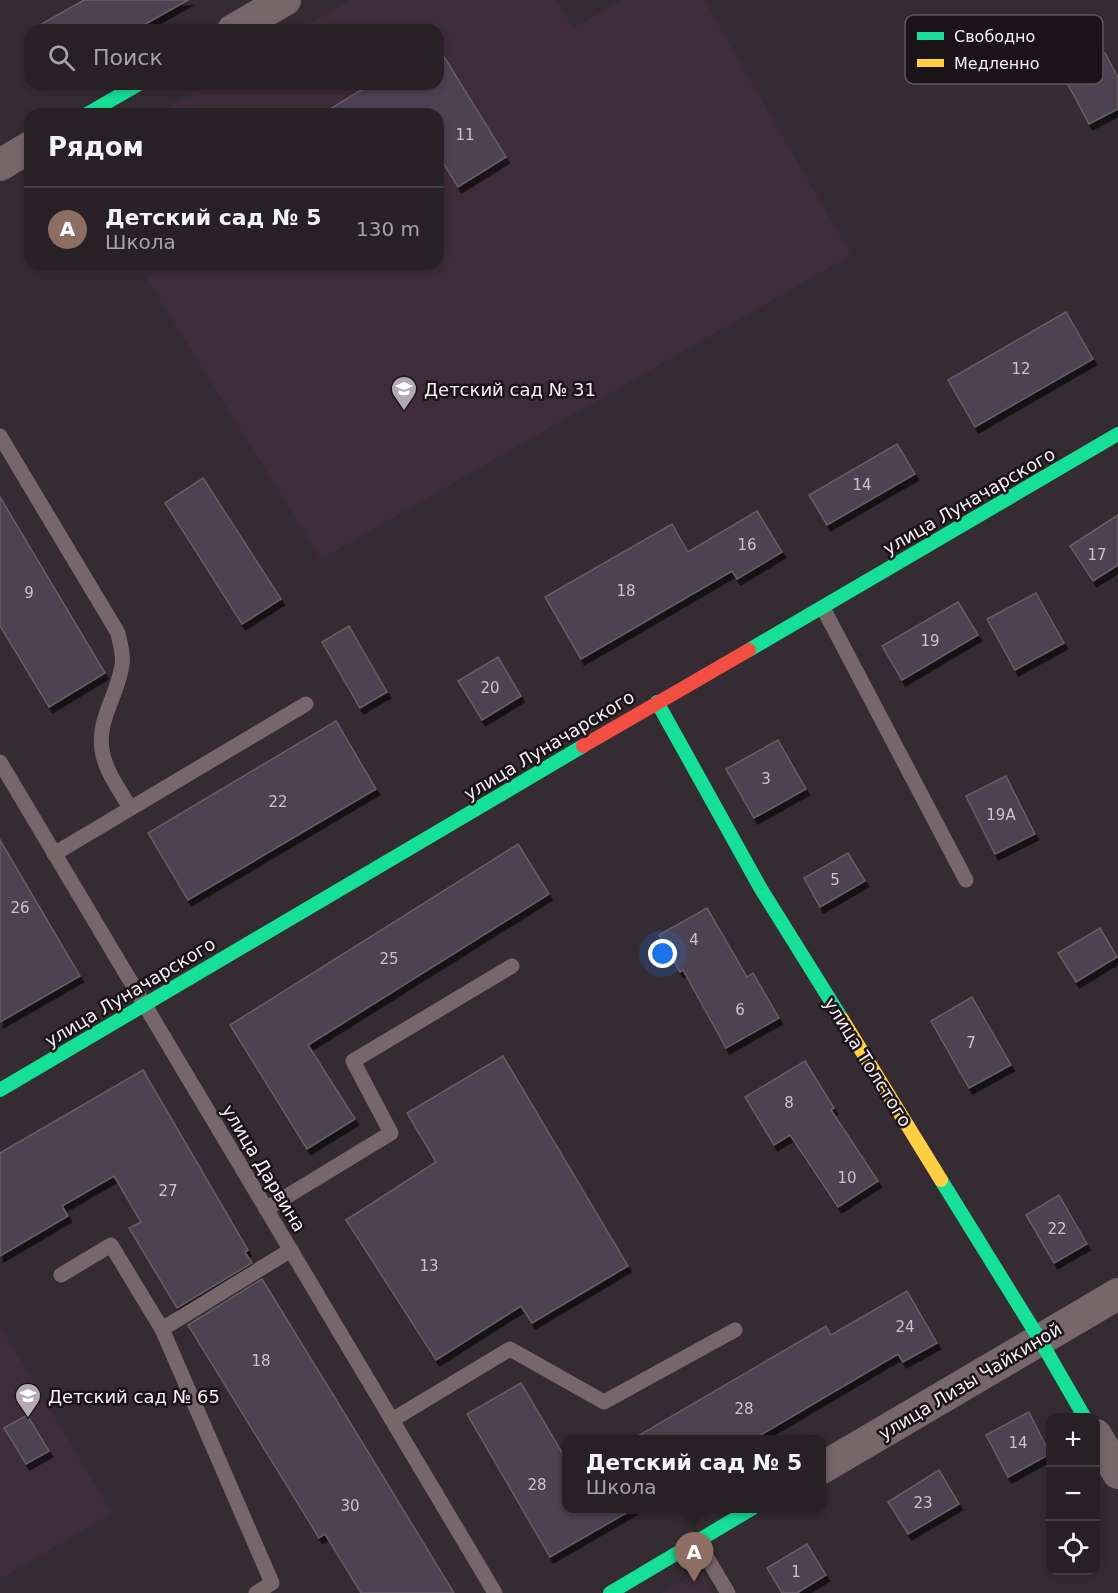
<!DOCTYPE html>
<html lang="ru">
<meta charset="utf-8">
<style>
:root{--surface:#272126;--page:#332e32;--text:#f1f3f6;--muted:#a4a3a7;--line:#433e43;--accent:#b3a9b0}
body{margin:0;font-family:"DejaVu Sans",sans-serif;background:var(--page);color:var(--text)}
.controls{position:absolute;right:18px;bottom:18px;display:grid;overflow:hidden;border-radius:12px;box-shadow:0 3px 9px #0003}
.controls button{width:54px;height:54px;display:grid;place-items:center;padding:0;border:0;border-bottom:2px solid var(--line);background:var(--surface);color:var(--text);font:30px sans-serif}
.you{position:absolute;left:663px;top:954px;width:21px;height:21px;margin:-15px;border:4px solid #fff;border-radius:50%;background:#1a73e8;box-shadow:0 0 0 9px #1a73e833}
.badge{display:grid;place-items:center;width:39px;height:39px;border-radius:50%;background:var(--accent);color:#fff;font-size:20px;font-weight:700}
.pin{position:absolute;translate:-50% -50px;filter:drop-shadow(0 2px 3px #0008)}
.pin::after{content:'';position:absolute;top:32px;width:21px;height:18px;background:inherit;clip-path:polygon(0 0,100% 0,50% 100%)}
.popup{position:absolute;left:562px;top:1435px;width:264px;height:78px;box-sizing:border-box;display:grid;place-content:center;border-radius:12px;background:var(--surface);filter:drop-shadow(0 2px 4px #0005);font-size:20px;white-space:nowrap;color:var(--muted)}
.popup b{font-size:22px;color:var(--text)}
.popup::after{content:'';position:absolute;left:50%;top:100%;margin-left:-12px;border:12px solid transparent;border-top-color:var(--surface)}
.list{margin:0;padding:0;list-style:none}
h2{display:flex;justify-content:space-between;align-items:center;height:78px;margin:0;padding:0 24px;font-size:26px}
h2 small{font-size:20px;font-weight:400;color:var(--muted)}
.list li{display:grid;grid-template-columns:39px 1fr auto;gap:18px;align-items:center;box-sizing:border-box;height:84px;padding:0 24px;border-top:2px solid var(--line)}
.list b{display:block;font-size:22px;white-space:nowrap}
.list p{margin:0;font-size:20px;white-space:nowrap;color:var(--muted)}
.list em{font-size:20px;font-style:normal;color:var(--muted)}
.icon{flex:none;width:33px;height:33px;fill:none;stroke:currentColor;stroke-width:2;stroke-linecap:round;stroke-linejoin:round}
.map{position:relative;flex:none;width:1118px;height:1593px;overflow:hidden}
.search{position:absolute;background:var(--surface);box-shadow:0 3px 9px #0003;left:24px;top:24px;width:420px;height:66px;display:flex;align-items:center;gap:15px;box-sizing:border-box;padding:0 21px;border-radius:18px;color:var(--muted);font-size:22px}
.panel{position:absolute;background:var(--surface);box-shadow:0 3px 9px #0003;left:24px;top:108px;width:420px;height:162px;border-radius:18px}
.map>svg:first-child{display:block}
.built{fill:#3f2c3a}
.building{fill:#4d4351;stroke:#645f65;stroke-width:1.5;filter:url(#shadow)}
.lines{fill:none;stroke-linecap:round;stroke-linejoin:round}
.lane{stroke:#78676a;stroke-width:15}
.street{stroke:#78676a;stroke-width:32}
.fast{stroke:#16e098;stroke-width:14}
.slow{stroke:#ffcf43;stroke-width:14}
.jam{stroke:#f24e42;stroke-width:14}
.labels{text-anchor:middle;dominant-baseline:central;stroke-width:5;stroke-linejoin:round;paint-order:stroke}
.number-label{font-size:15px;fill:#ccc2cb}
.poi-label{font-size:18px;fill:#f7edf4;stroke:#1a1418;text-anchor:start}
.street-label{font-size:18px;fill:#f7edf4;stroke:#1a1418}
.key{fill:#1a1418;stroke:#5c555a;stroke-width:1.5}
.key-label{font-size:16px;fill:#f7edf4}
</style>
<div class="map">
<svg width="1118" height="1593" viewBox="0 0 1118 1593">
<defs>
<filter id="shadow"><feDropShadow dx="3.5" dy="6" stdDeviation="0" flood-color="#0009"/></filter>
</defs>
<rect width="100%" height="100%" fill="#342c32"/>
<g class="built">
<path d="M350 0H556L573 28 622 0H704L851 255 321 559 138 264H438V114H157L208 84H438V30H299Z"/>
<path d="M0 1326 112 1513 0 1579Z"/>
<path d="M701 1570 714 1593H661Z"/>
</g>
<g class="building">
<path d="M84 0H188L135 30H31Z"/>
<path d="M438 47 506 157 458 187 438 155V114H322L371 84H438Z"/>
<path d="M1105 53 1118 77V109L1089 124 1063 75Z"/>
<path d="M1066 312 1093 359 975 427 948 380Z"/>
<path d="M897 444 915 474 827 525 809 495Z"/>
<path d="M203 478 281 599 242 624 165 503Z"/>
<path d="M0 497 105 673 49 707 0 626Z"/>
<path d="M757 511 782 552 737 579 732 571 581 659 545 597 672 524 688 552Z"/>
<path d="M1118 515V565L1093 581 1070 546Z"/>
<path d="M1036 593 1064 643 1015 670 987 619Z"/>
<path d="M958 602 978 635 902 680 882 646Z"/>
<path d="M349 626 387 692 360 708 322 642Z"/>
<path d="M498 657 521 696 482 720 458 681Z"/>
<path d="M336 721 376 789 188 900 148 833Z"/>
<path d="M778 740 806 789 754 818 726 769Z"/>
<path d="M1006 776 1035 834 995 854 966 796Z"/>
<path d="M0 840 80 976 0 1022Z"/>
<path d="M518 844 549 894 308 1045 355 1119 307 1149 230 1025Z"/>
<path d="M848 853 865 881 820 907 804 878Z"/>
<path d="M707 908 747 977 753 973 779 1018 726 1048 683 970 680 972 659 935Z"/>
<path d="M1100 928 1117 957 1076 982 1058 953Z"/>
<path d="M972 997 1011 1065 969 1088 931 1021Z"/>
<path d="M503 1056 628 1266 532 1323 521 1306 436 1360 346 1220 436 1162 407 1113Z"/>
<path d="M805 1061 834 1108 831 1110 878 1181 838 1207 790 1135 774 1145 745 1097Z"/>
<path d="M143 1070 248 1250 245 1252 252 1263 177 1308 129 1228 141 1222 114 1176 62 1206 68 1216 0 1256V1153Z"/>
<path d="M1059 1195 1087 1244 1054 1263 1026 1215Z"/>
<path d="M262 1279 362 1442 454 1593H361L325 1534 319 1538 188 1325Z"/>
<path d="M907 1291 937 1343 903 1362 898 1354 752 1440H631L826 1326 831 1335Z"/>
<path d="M521 1383 567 1461V1509H633L550 1557 467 1414Z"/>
<path d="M1029 1412 1050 1454 1008 1477 986 1435Z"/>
<path d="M27 1415 49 1451 26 1464 4 1428Z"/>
<path d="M939 1470 959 1504 908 1534 888 1502Z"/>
<path d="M807 1544 826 1575 797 1593H782L767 1568Z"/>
</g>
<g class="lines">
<g class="lane">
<path d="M0 436 118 633C120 644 124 655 122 665 118 695 97 719 102 750 105 771 120 790 130 808"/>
<path d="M823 608 966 880"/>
<path d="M0 762 495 1593"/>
<path d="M54 854 306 704"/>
<path d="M266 1209 391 1133 353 1061 512 966"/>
<path d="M61 1275 111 1245 162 1329 272 1583 256 1593"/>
<path d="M162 1329 291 1250"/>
<path d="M392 1420 510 1349 604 1402 735 1330"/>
<path d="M697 1541 728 1593"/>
</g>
<g class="street">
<path d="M233 30 285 0"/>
<path d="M0 165 30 147"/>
<path d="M1096 1435 1118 1473"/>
<path d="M822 1468 1118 1294"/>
</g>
<g class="fast">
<path d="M87 114 139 84"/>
<path d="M749 650 1118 434"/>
<path d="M657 702 761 889 842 1019"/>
<path d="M0 1090 583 746"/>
<path d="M941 1180 1040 1340 1085 1418"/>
<path d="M610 1593 753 1508"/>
</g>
<path class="slow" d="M842 1019 941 1180"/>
<path class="jam" d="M583 746 749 650"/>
</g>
<defs>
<symbol id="school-pin" viewBox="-11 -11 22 30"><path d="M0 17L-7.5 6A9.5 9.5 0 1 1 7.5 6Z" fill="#b3a9b0" stroke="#1a1418"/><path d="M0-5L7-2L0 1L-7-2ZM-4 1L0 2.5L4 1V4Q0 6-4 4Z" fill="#fff"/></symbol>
</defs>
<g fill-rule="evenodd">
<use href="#school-pin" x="389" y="374" width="30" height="40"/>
<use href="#school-pin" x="13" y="1381" width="30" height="40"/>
</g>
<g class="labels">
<g class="number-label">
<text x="465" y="135">11</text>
<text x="1021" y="369">12</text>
<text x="862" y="485">14</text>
<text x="747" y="545">16</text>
<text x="1097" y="555">17</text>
<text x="626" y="591">18</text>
<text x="29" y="593">9</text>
<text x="930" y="641">19</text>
<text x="490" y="688">20</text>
<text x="766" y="779">3</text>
<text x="278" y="802">22</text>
<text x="1001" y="815">19А</text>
<text x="835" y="880">5</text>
<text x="20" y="908">26</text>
<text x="694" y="940">4</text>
<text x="389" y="959">25</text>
<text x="740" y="1010">6</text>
<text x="971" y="1043">7</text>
<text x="789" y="1103">8</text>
<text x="847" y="1178">10</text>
<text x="168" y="1191">27</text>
<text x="1057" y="1229">22</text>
<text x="429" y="1266">13</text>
<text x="905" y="1327">24</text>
<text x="261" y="1361">18</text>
<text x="744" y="1409">28</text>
<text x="1018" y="1443">14</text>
<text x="537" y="1485">28</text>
<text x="923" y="1503">23</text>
<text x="350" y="1506">30</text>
<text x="796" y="1572">1</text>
</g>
<g class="poi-label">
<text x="424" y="389">Детский сад № 31</text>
<text x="48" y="1396">Детский сад № 65</text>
</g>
<g class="street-label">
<text transform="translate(969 501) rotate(-30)">улица Луначарского</text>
<text transform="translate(549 745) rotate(-31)">улица Луначарского</text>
<text transform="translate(130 992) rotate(-31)">улица Луначарского</text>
<text transform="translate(868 1062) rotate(58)">улица Толстого</text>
<text transform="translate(264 1168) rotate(59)">улица Дарвина</text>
<text transform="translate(970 1381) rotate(-31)">улица Лизы Чайкиной</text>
</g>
</g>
<rect x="905" y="15" width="198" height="69" rx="9" class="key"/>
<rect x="917" y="32" width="27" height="8" fill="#16e098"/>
<rect x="917" y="59" width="27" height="8" fill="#ffcf43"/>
<g class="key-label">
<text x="954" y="42">Свободно</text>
<text x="954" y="69">Медленно</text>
</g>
</svg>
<div class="controls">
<button>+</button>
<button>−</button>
<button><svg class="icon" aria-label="locate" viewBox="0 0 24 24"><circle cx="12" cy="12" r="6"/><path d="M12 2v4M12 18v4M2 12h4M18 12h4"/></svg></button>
</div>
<div class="you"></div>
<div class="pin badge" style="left:694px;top:1582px;background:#8d6e63">A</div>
<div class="popup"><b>Детский сад № 5</b>Школа</div>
<div class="search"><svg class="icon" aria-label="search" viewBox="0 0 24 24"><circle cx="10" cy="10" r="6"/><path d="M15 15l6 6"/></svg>Поиск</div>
<section class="panel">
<h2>Рядом<small></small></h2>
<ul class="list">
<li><span class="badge" style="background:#8d6e63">A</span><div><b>Детский сад № 5</b><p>Школа</p></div><em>130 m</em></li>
</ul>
</section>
</div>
